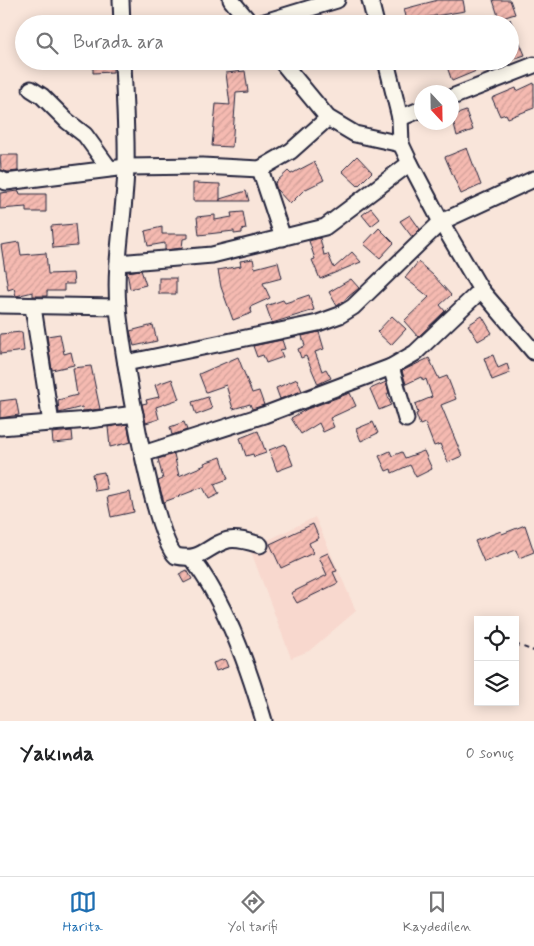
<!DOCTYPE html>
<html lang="tr">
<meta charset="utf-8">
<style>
:root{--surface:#fff;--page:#f6f6f6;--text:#202124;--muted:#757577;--line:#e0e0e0;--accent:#1f6fb2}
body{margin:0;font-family:Mynerve,sans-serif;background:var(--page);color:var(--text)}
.controls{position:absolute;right:15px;bottom:15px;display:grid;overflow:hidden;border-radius:0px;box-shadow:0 2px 12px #0003}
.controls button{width:45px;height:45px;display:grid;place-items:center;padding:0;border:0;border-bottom:1px solid var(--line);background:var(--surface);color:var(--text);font:25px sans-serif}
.compass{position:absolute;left:414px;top:85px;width:45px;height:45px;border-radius:50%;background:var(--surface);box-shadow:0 2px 12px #0003;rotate:158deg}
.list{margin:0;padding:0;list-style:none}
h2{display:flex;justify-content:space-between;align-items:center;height:65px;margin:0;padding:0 20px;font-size:21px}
h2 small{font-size:16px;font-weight:400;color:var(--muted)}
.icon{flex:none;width:28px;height:28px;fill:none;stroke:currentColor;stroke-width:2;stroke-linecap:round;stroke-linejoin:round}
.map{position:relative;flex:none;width:534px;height:721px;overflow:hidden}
.search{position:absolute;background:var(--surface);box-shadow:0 2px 12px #0003;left:15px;right:15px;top:15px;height:55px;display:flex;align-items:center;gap:12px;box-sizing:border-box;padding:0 18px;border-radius:28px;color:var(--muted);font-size:19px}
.sheet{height:155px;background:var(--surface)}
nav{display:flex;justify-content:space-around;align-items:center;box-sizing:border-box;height:70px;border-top:1px solid var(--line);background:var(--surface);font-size:14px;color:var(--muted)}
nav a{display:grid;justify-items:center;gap:2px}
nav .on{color:var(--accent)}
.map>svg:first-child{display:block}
.built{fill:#f8d8ce}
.building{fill:url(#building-hatch);stroke:#22223b}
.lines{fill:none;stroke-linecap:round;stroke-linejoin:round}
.minor-casing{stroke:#22223b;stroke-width:19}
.path{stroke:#22223b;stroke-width:2;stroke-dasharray:5 4;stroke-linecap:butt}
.minor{stroke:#fbf7ec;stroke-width:15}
</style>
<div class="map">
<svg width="534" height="721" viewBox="0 0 534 721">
<defs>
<pattern id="building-hatch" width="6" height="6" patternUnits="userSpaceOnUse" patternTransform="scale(1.25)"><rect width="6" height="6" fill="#f5bab1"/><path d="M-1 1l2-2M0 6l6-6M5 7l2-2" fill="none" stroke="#d2a099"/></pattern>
</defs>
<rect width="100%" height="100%" fill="#f9e5da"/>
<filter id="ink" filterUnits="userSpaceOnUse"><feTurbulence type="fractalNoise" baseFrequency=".02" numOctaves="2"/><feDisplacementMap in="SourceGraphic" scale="10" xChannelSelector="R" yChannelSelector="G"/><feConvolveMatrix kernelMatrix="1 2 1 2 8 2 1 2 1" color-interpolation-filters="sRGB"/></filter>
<g filter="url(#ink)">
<path class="built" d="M315 517 356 611 309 651 291 658 250 549Z"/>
<g class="building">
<path d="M438 0H463L465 11 429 17 408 24 404 9Z"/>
<path d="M493 0H510L515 14 499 19Z"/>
<path d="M510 19 525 55 510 60Z"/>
<path d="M93 61H113V72L93 73Z"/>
<path d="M445 61H500L452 81Z"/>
<path d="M245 71 248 92 236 93 232 147 212 146 216 104 230 105 226 73Z"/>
<path d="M534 83V108L508 118 506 114 500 116 492 98 516 88 517 91Z"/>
<path d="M466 111 473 130 457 136 452 116Z"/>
<path d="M467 148 481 185 461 194 445 157Z"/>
<path d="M0 155H18V171L8 172 1 170Z"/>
<path d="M357 156 372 172 358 186 342 171Z"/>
<path d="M314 162 324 180 304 190 290 204 277 190 275 183 288 171 291 174Z"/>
<path d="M193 183 220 184V201H193Z"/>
<path d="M19 191 20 194H46V212H26V207L0 209V193Z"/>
<path d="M246 191 249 201H220V199Z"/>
<path d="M371 208 380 219 371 226 362 215Z"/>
<path d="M243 212 246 229 242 230V233L234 234V231L199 235 197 217 215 215V220L232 217 231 213Z"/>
<path d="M410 215 420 229 412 237 400 221Z"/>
<path d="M75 224 77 246 53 248 51 226Z"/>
<path d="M162 227V234H188V238L183 239 182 248 165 250V243L148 246 145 231Z"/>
<path d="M379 228 394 243 380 258 364 244Z"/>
<path d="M320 238 324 255 328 254 334 268 352 252 361 262 320 279 312 260 315 259 309 241Z"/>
<path d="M19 242 21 255 46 253 48 274 73 273 74 284H64V291H47V296H33V292L16 296 14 288 8 290 1 245Z"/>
<path d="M253 259 255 268 278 262 282 278 263 283 270 298 250 307 252 313 233 320 221 287 218 270 241 266 240 261Z"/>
<path d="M418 262 433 275 451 295 440 305 445 311 418 337 404 321 429 297 405 278Z"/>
<path d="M141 270 146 285 130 289 127 272Z"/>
<rect x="159" y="278" width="17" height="16"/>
<path d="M351 279 359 288 337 306 329 292Z"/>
<path d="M309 295 314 310 272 323 266 306 283 300 285 303Z"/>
<path d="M392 316 406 329 391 345 377 332Z"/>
<path d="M482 316 492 333 478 341 468 325Z"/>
<path d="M153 325 157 341 134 346 130 331Z"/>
<path d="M22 332 24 351 0 354V334Z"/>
<path d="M319 332 324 349 315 352 322 371 326 369 331 378 318 384 306 356 301 358 298 349 305 346 302 336Z"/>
<path d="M60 334 64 354 71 352 74 365 52 370 47 336Z"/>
<path d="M282 340 285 349 280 350 283 357 266 363 263 355 257 357 253 346Z"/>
<path d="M493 355 498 368 507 364 510 373 492 380 484 358Z"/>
<path d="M238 357 252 393 259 391 264 405 252 409 250 404 233 409 226 385 206 392 199 374Z"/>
<path d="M429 358 439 379 447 376 456 399 441 405 462 456 448 462 440 444 434 446 425 423 420 425 416 414 418 413 415 404 432 397 426 379 423 381 421 377 406 384 402 371Z"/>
<path d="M91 366 100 409 83 411 82 407 59 413 58 400 77 395 73 368Z"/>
<path d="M172 379 179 399 156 407 159 419 146 423 142 404 147 403 146 400 159 397 155 385Z"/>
<path d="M297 379 302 391 280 399 276 388Z"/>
<path d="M386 382 389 393 387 394 391 405 379 410 370 389Z"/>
<path d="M350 393 356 406 330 418 334 427 323 432 319 423 301 434 291 418 307 409Z"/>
<path d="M208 397 212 409 196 415 192 402Z"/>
<path d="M16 399 19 415 0 418V401Z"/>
<path d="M184 422 187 430 172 435 170 427Z"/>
<path d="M373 422 378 433 361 441 356 429Z"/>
<path d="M127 424 131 442 110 447 108 427Z"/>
<path d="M72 431 73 441 53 443 52 433Z"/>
<path d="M258 431 266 453 254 457 253 454 246 456 240 438Z"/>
<path d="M285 444 293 465 277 471 269 450Z"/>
<path d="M390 451 392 456 402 452 405 458 424 451 432 469 416 477 410 465 392 473 391 469 386 471 379 456Z"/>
<path d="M174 454 179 476 205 465 204 463 221 457 228 479 214 484 219 494 209 499 203 487 164 502 158 481 163 479 158 459Z"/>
<path d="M104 472 107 489 95 491 92 474Z"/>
<path d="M130 492 134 512 111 517 107 497Z"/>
<path d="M313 524 319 538 309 543 313 553 281 568 270 544Z"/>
<path d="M525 525 534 552 519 558 516 550 484 562 475 541 501 531 502 534Z"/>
<path d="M328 553 337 571 333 572 338 583 297 603 291 593 327 575 319 557Z"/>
<path d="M187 570 192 579 184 583 179 574Z"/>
<path d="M225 659 228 667 216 671 213 663Z"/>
</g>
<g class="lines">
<defs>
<g id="minor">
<path d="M121 0 122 24"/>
<path d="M231 0 251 24"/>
<path d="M370 0 376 24"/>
<path d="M258 24 337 0"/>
<path d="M123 61C124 96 127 132 126 167 125 214 114 261 118 307 121 345 153 538 176 556 202 562 206 546 228 540 238 538 250 542 260 545"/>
<path d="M281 61 328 118 355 134 401 144"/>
<path d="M386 61 400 118 401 144 410 163 441 222 481 290 534 352"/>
<path d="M31 89 42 96 67 121 85 135 109 168"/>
<path d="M452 97 534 65"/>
<path d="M400 118 422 109"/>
<path d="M260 169 283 238"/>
<path d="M0 179 6 182 126 167 202 166 260 169 291 151 328 118"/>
<path d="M118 263 212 255 325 227 410 163"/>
<path d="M0 305 118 307"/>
<path d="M33 307 51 423"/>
<path d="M126 363 318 323 340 315 353 307 441 222 534 179"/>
<path d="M391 367 406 419"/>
<path d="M0 427 89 420 135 414"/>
<path d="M143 454 264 415 391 367 415 353 481 290"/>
<path d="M192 559C226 602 249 669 264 721"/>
</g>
</defs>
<use href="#minor" class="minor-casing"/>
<path class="path" d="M515 644 534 651"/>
<use href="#minor" class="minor"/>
</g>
</g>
</svg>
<div class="controls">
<button><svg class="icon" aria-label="locate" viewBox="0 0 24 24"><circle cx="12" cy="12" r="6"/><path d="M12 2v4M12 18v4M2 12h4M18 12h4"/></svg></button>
<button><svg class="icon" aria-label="layers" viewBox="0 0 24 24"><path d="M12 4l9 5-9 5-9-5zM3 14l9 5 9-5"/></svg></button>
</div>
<svg class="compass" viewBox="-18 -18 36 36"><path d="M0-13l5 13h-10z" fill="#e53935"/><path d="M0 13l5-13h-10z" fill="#757577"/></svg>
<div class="search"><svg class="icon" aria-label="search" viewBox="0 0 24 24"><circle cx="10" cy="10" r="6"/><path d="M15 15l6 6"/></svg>Burada ara</div>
</div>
<section class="sheet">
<h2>Yakında<small>0 sonuç</small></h2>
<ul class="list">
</ul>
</section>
<nav>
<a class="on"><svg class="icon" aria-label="map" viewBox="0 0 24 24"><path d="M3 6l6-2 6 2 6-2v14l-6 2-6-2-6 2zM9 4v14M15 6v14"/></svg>Harita</a>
<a><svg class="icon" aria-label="directions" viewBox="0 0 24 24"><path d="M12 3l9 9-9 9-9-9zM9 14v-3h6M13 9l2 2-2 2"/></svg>Yol tarifi</a>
<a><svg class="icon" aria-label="saved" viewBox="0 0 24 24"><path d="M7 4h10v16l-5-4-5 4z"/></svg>Kaydedilen</a>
</nav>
